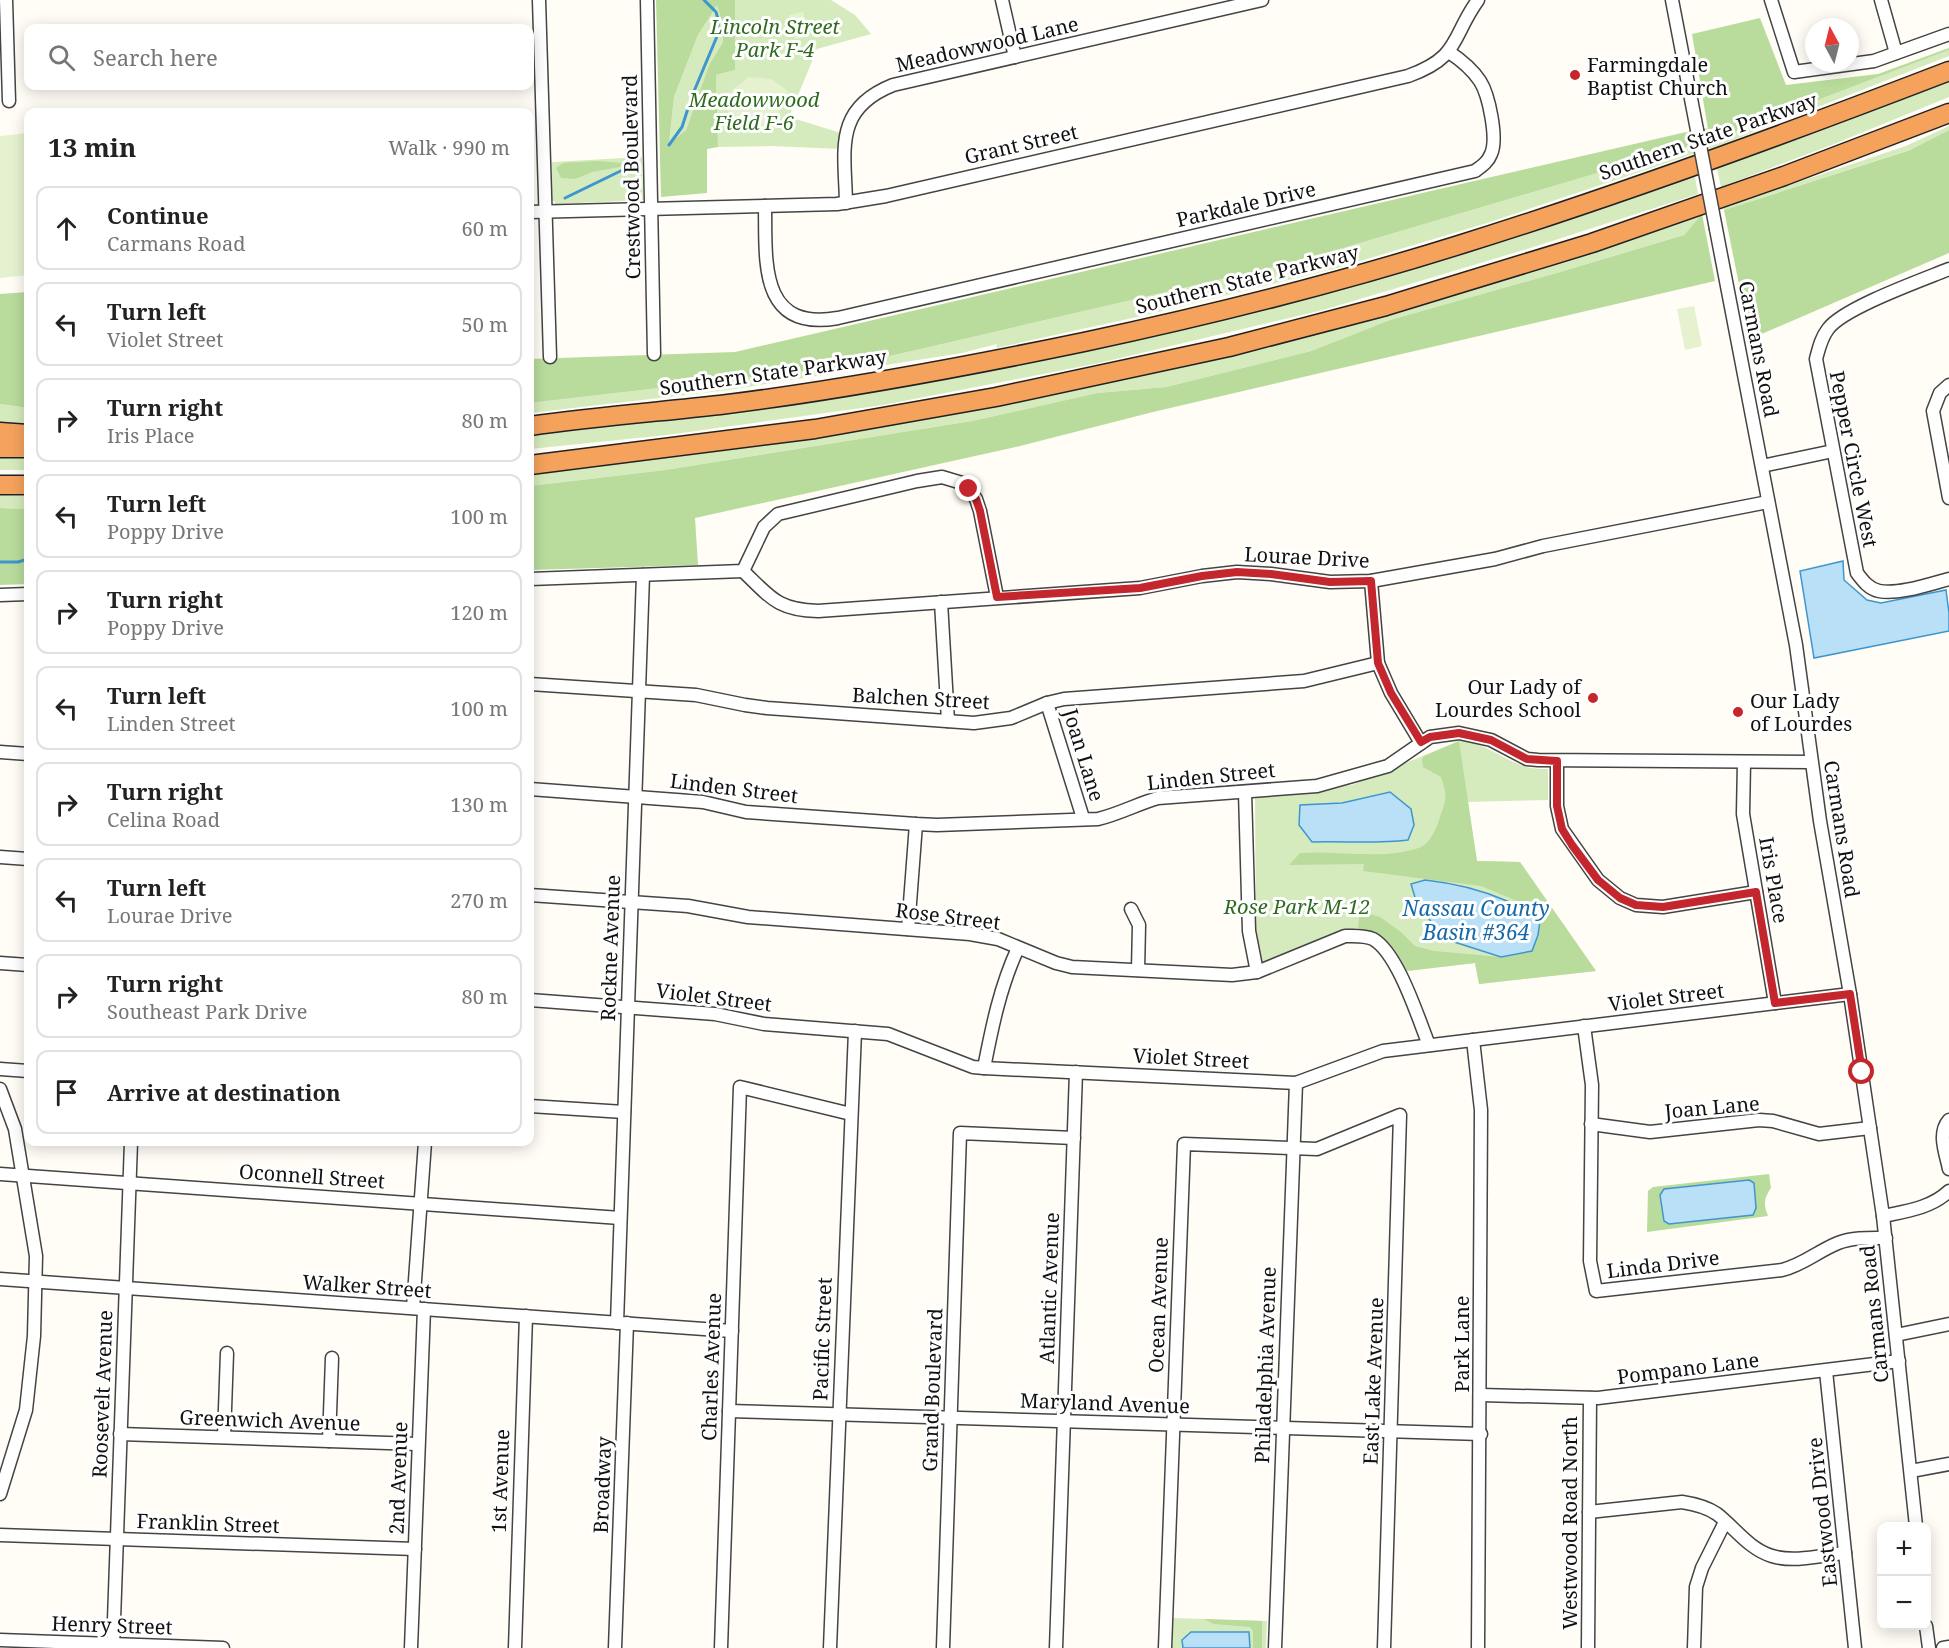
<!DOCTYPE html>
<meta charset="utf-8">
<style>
:root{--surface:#fff;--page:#f6f6f6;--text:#222;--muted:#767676;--line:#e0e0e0}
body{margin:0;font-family:"Noto Serif",serif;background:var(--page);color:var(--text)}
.controls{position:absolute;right:18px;bottom:18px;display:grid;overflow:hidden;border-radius:12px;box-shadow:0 3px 15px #0003}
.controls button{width:54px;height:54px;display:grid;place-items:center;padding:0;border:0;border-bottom:2px solid var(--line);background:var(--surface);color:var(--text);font:30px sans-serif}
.compass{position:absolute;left:1805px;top:18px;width:54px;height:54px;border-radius:50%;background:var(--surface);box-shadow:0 3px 15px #0003;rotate:353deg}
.stop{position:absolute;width:18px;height:18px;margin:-14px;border:4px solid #c4262e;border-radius:50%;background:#fff}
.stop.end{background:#c4262e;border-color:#fff;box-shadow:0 2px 6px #0008}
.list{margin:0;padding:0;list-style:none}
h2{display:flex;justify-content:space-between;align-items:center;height:78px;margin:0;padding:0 24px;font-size:26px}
h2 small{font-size:20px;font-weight:400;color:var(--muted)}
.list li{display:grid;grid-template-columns:39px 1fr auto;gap:18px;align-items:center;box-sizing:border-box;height:84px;margin:0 12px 12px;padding:0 12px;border:2px solid var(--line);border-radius:12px}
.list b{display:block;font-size:22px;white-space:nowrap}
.list p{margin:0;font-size:20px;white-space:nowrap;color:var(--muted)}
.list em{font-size:20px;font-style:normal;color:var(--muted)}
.icon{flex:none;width:33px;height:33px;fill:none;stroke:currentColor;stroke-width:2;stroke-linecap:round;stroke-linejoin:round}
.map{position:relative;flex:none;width:1949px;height:1648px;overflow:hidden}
.search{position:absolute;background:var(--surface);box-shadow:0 3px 15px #0003;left:24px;top:24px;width:510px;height:66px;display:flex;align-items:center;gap:15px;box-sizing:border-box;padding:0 21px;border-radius:12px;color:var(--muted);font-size:22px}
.panel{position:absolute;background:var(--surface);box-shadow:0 3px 15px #0003;left:24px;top:108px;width:510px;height:1038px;border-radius:12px}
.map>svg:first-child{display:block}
.green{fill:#d5ebbd}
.forest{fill:#b9dc9c;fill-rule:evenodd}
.pitch{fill:#e6f2cf}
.water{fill:#b9e0f7;stroke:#3f96cf;stroke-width:1.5}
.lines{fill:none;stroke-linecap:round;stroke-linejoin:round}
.stream{stroke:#3f96cf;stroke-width:3}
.minor-casing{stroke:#444;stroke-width:15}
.highway-casing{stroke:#222;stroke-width:21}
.minor{stroke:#fff;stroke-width:12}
.highway{stroke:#f5a25d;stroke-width:18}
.minor-bridge-casing{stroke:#444;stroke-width:15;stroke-linecap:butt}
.minor-bridge{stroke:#fff;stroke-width:12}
.route{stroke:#c4262e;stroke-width:8}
.poi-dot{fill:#c4262e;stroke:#fff;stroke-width:2}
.labels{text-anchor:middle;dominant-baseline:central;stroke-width:6;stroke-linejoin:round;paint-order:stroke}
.park-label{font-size:20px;font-style:italic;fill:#2f6b1f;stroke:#fff}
.street-label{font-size:20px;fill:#111;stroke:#fff}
.poi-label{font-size:20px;fill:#111;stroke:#fff;text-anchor:start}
.water-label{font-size:21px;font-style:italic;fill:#1768a6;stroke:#fff}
</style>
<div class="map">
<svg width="1949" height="1648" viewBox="0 0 1949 1648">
<rect width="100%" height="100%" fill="#fffdf5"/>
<g class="green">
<path d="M735 0H831L855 15 871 34 817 49 789 117 841 133 840 149 771 146 718 147 716 75 735 70Z"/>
<path d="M717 4 721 18 723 42 709 65 686 130 669 145 674 97 698 35Z"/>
<path d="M1949 50V56L1723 144 1487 223 1337 268 1146 315 996 348 997 344 962 353 728 390 530 413V403L847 366 1296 262 1689 146 1686 132 1708 128 1710 140Z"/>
<path d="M1949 82V97L1834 144 1721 187 1716 164Z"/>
<path d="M1949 126V130L1912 149 1724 210 1723 207 1906 146Z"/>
<path d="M642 157 643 200 555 204V202L552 200V162Z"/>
<path d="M1694 171 1698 194 1527 249 1323 310 1099 363 883 405 667 435 530 449V433L1087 346Z"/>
<path d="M1702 214 1684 235 1560 272 1390 320 1311 351 1166 387 1097 393 972 421 665 470 530 486V473L700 454 837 433 969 409 1231 356 1515 277Z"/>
<path d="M0 404 28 408V424L0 422Z"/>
<rect x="0" y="451" width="28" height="19"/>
<path d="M0 495 28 496V509L0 508Z"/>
<path d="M1459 741C1480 741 1497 755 1516 763 1526 768 1536 769 1548 769V800L1467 802 1477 861 1520 862 1596 971 1479 984 1475 963 1407 971 1392 944 1376 933 1358 928 1344 930 1263 964 1256 937 1255 794 1352 785Z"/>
<path d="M1173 1618 1267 1621 1266 1648H1172Z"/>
</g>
<g class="forest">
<path d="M656 0H735V70L716 75 718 147 707 149V193L661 197ZM717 5 721 18 723 42 709 65 686 130 669 144 674 97 698 35Z"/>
<path d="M1760 18 1786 85 1878 74 1949 48V50L1710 141 1692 34Z"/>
<path d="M1949 130V253L1750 339 1724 210 1910 150Z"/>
<path d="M1686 132 1689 146 1296 262 847 366 530 403V359L735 352Z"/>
<path d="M597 161 624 163 620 167 592 172 575 179 561 178 556 168 563 163Z"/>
<path d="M1702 214 1715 281 1153 412 1020 446 695 518 698 565 530 570V486L665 470 972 421 1097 393 1166 387 1311 351 1390 320 1560 272 1684 235Z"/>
<path d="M28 292V408L0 404V294Z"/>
<path d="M0 508 28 509V584L0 585Z"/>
<path d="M1459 741 1477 861 1520 862 1596 971 1479 984 1475 963 1407 971C1392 944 1389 937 1358 928L1360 911 1380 917 1401 932 1415 946 1434 951 1501 957 1532 951 1540 921 1529 906 1481 886 1363 871 1364 864 1289 865 1300 853C1337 850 1386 861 1421 847 1431 842 1437 827 1440 817 1447 798 1447 795 1441 777L1423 767 1422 759 1424 756Z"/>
<path d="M1769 1174 1771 1188C1764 1198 1763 1204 1768 1216L1647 1232 1648 1191 1653 1187Z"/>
<path d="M1204 1619 1262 1621V1648H1253V1631L1250 1627 1214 1624Z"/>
</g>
<g class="pitch">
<path d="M803 12 809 36 795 39 789 15Z"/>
<path d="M749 77 771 79 788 91 772 127 763 131 725 109 732 90Z"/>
<path d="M28 133V275L0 278V136Z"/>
<path d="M1694 306 1702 346 1685 350 1677 309Z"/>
</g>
<g class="water">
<path d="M1843 561 1844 580 1867 600 1881 603 1946 590 1949 613V631L1814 658 1800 571Z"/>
<path d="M1390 792 1411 809 1414 825 1408 840C1376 844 1344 841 1312 842L1299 825 1300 805 1342 803Z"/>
<path d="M1425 880C1453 883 1482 890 1507 901 1519 906 1529 915 1540 921L1538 935 1532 951 1501 957 1445 939 1417 904 1411 884Z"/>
<path d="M1749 1180 1754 1183 1756 1208 1753 1215 1669 1224 1664 1221 1660 1195 1664 1189Z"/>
<path d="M1191 1632H1249L1250 1648H1183L1182 1640Z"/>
</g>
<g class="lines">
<g class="stream">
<path d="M669 145 682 127 692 96 718 34V19L716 12 704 0"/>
<path d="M565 198 637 163"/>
<path d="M0 562H18L28 559"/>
</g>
<defs>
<g id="minor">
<path d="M6 0 9 101"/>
<path d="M539 0 550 357"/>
<path d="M647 0 654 354"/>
<path d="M1002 0 1015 57"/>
<path d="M1672 0 1697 130"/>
<path d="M1771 0 1794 72 1874 61 1949 34"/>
<path d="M1881 0 1896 53"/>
<path d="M846 203C845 150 833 109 893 85L1262 0"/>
<path d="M765 206C766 260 758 332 838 318L1475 171C1482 166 1488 162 1491 154 1498 139 1489 95 1480 81 1472 69 1461 60 1449 52"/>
<path d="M530 212 837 204 886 196 1408 76C1461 57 1451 37 1478 0"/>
<path d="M1716 229 1796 645 1820 821 1850 994 1883 1216 1916 1526"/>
<path d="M1949 269C1922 280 1843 308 1828 329 1821 338 1819 348 1816 359L1857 573C1863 581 1869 589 1879 591 1898 595 1930 584 1949 579"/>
<path d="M1949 385 1940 393 1933 411 1949 498"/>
<path d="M1762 466 1833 451"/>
<path d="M743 571C771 598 778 610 818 611L1140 588 1202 576 1237 572 1271 574 1330 582 1371 581 1495 559 1543 546 1768 502"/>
<path d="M530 579 743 571 764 527 778 514 917 481 942 477 962 483 969 489 976 499 980 511 997 597"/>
<path d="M1371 581 1378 663 1391 693 1421 743"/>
<path d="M0 595 28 594"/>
<path d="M941 602 948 721"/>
<path d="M530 684 696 695 745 705 767 708 974 723 1011 718 1047 703 1064 699 1304 681 1378 663"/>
<path d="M1047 703 1083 818"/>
<path d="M0 752 28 754"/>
<path d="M1557 761V806L1562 829 1598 880 1620 898 1636 905 1663 907 1756 892"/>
<path d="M1744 762 1743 814 1775 1003"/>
<path d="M530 789 703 802 746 812 916 824 937 825 1098 819C1119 814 1137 804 1158 798L1317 786 1388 766 1430 737 1459 733 1491 740 1527 759 1538 760 1811 762"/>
<path d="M1245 792 1249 931 1257 972"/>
<path d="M0 857 28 859"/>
<path d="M530 895 688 906 748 917 970 934 998 939 1056 963 1072 967 1232 975 1257 972 1345 936C1355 936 1364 935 1373 939 1398 953 1418 1018 1429 1045"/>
<path d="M1131 909 1139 925 1138 970"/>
<path d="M908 929 916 824"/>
<path d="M0 963 28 965"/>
<path d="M530 1000 715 1014 764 1024 888 1034 973 1067 984 1068 1296 1083 1383 1051 1850 994"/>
<path d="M1584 1026 1592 1085 1590 1261 1596 1291 1782 1270C1803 1265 1818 1251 1838 1243 1853 1237 1871 1238 1886 1238"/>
<path d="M1473 1040 1481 1110 1478 1648"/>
<path d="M984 1068C992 1027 1000 987 1018 948"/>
<path d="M0 1069 28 1071"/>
<path d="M0 1089 15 1129 36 1256 34 1336 26 1410 0 1494"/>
<path d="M530 1106 624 1112"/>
<path d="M1949 1120C1937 1133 1946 1154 1949 1169"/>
<path d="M1591 1124 1650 1132 1759 1120 1773 1121 1819 1134 1870 1128"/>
<path d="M0 1174 620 1218"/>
<path d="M1883 1216C1907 1211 1931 1208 1949 1191"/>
<path d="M0 1279 732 1331"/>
<path d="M413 1308 425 1142"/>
<path d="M617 1323 643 575"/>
<path d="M1896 1335 1949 1324"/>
<path d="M1826 1371 1855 1648"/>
<path d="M1481 1395 1598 1398 1899 1361"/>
<path d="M729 1411 1481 1434"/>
<path d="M120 1434 418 1444"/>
<path d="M224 1437 227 1353"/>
<path d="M329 1441 332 1358"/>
<path d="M1911 1471 1949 1464"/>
<path d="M1589 1512 1682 1502C1695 1504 1707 1507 1717 1514 1735 1528 1749 1549 1772 1556 1794 1563 1823 1555 1845 1553"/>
<path d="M0 1535 415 1549"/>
<path d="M1926 1626 1929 1648"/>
<path d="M0 1640 223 1648"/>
<path d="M113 1648 131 1142"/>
<path d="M411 1648 424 1309"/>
<path d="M515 1648 526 1316"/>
<path d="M615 1648 627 1323"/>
<path d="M721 1648 740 1087 851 1114"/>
<path d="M830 1648 855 1031"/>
<path d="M943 1648 960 1133 1074 1138"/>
<path d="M1056 1648 1076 1072"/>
<path d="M1165 1648 1184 1144 1317 1149 1400 1115 1384 1648"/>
<path d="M1275 1648 1296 1083"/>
<path d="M1588 1648 1590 1398"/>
<path d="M1694 1648 1696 1587 1702 1568 1725 1522"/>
<path d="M1943 1648 1949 1647"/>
</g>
<g id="highway">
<path d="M530 426C593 417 657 412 720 405 842 390 964 367 1084 342 1211 315 1338 283 1462 244 1626 193 1788 133 1949 71"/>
<path d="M0 432 28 434"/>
<path d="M0 448H28"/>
<path d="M530 465 815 429 996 397 1229 347 1386 306 1592 243 1784 176 1949 113"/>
<path d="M0 485H28"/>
</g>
</defs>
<use href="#minor" class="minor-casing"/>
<use href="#highway" class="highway-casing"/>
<use href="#minor" class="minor"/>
<use href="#highway" class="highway"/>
<defs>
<path id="minor-bridge" d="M1697 130 1716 229"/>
</defs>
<use href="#minor-bridge" class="minor-bridge-casing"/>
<use href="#minor-bridge" class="minor-bridge"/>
</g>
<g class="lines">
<path class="route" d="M969 489 976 499 980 511 997 597 1140 588 1202 576 1237 572 1271 574 1330 582 1371 581 1378 663 1391 693 1421 742 1430 737 1459 733 1491 740 1527 759 1557 761V806L1562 829 1572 845 1598 880 1620 898 1636 905 1663 907 1756 892 1775 1003 1850 994 1862 1072"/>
</g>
<g class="poi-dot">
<circle cx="1575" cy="75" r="6"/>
<circle cx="1593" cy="698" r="6"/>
<circle cx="1738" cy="712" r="6"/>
</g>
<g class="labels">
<g class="park-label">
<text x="775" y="26">Lincoln Street<tspan x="775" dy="23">Park F-4</tspan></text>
<text x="754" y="99">Meadowwood<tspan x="754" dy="23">Field F-6</tspan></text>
<text x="1297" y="906">Rose Park M-12</text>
</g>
<g class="street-label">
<text transform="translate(987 44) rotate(-13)">Meadowwood Lane</text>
<text transform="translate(1708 136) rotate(-19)">Southern State Parkway</text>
<text transform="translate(1021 144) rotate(-13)">Grant Street</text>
<text transform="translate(631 177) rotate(-91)">Crestwood Boulevard</text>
<text transform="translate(1246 204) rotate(-13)">Parkdale Drive</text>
<text transform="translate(1247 279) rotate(-14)">Southern State Parkway</text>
<text transform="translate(1759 349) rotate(79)">Carmans Road</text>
<text transform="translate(773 372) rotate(-8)">Southern State Parkway</text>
<text transform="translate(1854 459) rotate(79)">Pepper Circle West</text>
<text transform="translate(1307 557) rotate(3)">Lourae Drive</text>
<text transform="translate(921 698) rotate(3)">Balchen Street</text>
<text transform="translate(1084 755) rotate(73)">Joan Lane</text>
<text transform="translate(1211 776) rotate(-6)">Linden Street</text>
<text transform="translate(734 788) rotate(7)">Linden Street</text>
<text transform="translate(1842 829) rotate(81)">Carmans Road</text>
<text transform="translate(1774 880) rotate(80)">Iris Place</text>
<text transform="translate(948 916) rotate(7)">Rose Street</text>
<text transform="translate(610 948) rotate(-88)">Rockne Avenue</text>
<text transform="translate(714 997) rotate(7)">Violet Street</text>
<text transform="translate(1666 997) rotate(-7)">Violet Street</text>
<text transform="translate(1191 1058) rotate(3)">Violet Street</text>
<text transform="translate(1712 1107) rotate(-5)">Joan Lane</text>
<text transform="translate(312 1176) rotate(4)">Oconnell Street</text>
<text transform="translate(1663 1264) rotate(-7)">Linda Drive</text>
<text transform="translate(367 1286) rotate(4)">Walker Street</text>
<text transform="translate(1049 1288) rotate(-88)">Atlantic Avenue</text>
<text transform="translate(1158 1305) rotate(-88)">Ocean Avenue</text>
<text transform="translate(1874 1314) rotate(-96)">Carmans Road</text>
<text transform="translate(822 1339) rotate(-88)">Pacific Street</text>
<text transform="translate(1461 1344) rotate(-90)">Park Lane</text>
<text transform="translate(1265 1365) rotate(-88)">Philadelphia Avenue</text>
<text transform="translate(711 1367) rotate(-88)">Charles Avenue</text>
<text transform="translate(1688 1368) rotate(-7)">Pompano Lane</text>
<text transform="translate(1373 1381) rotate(-88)">East Lake Avenue</text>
<text transform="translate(932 1390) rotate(-88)">Grand Boulevard</text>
<text transform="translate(102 1394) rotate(-88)">Roosevelt Avenue</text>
<text transform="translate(1105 1403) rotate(2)">Maryland Avenue</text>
<text transform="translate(270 1420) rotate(2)">Greenwich Avenue</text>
<text transform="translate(398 1478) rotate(-88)">2nd Avenue</text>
<text transform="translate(500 1481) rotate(-88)">1st Avenue</text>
<text transform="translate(602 1485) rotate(-88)">Broadway</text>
<text transform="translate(1822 1512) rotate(-96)">Eastwood Drive</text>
<text transform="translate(208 1523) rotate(2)">Franklin Street</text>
<text transform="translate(1569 1523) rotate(-90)">Westwood Road North</text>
<text transform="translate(112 1625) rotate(2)">Henry Street</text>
</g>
<g class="poi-label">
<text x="1587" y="64">Farmingdale<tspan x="1587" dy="23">Baptist Church</tspan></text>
<text x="1581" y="686" text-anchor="end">Our Lady of<tspan x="1581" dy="23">Lourdes School</tspan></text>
<text x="1750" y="700">Our Lady<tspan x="1750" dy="23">of Lourdes</tspan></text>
</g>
<g class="water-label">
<text x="1476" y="908">Nassau County<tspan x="1476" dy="24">Basin #364</tspan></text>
</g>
</g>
</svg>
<div class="controls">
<button>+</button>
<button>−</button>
</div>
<svg class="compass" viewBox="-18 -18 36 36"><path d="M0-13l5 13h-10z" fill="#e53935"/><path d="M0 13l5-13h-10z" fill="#767676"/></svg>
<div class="stop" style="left:1862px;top:1072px"></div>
<div class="stop end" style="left:969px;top:489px"></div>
<div class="search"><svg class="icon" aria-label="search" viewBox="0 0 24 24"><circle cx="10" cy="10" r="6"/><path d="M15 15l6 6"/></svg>Search here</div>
<section class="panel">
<h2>13 min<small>Walk · 990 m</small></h2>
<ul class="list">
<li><svg class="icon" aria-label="ahead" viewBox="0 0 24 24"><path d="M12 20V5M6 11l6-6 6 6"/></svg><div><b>Continue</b><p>Carmans Road</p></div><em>60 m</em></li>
<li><svg class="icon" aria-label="left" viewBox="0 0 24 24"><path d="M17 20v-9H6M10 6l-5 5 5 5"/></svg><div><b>Turn left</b><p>Violet Street</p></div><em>50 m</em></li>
<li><svg class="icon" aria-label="right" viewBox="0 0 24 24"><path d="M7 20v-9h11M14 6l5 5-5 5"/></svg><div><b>Turn right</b><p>Iris Place</p></div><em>80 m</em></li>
<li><svg class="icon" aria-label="left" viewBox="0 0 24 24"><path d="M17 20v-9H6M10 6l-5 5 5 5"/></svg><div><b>Turn left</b><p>Poppy Drive</p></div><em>100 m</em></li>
<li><svg class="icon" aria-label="right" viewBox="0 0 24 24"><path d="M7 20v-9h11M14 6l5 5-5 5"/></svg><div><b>Turn right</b><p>Poppy Drive</p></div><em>120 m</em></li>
<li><svg class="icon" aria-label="left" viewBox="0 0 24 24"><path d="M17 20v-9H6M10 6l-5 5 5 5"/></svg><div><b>Turn left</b><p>Linden Street</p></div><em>100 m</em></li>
<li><svg class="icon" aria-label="right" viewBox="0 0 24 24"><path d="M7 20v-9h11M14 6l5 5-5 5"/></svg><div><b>Turn right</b><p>Celina Road</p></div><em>130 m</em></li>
<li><svg class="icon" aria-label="left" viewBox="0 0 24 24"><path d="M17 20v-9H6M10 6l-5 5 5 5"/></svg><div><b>Turn left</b><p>Lourae Drive</p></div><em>270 m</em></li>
<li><svg class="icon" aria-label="right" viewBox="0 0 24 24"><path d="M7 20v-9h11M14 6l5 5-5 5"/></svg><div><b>Turn right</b><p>Southeast Park Drive</p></div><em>80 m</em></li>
<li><svg class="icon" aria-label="arrive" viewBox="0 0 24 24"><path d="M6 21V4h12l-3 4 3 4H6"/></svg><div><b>Arrive at destination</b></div></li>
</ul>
</section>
</div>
